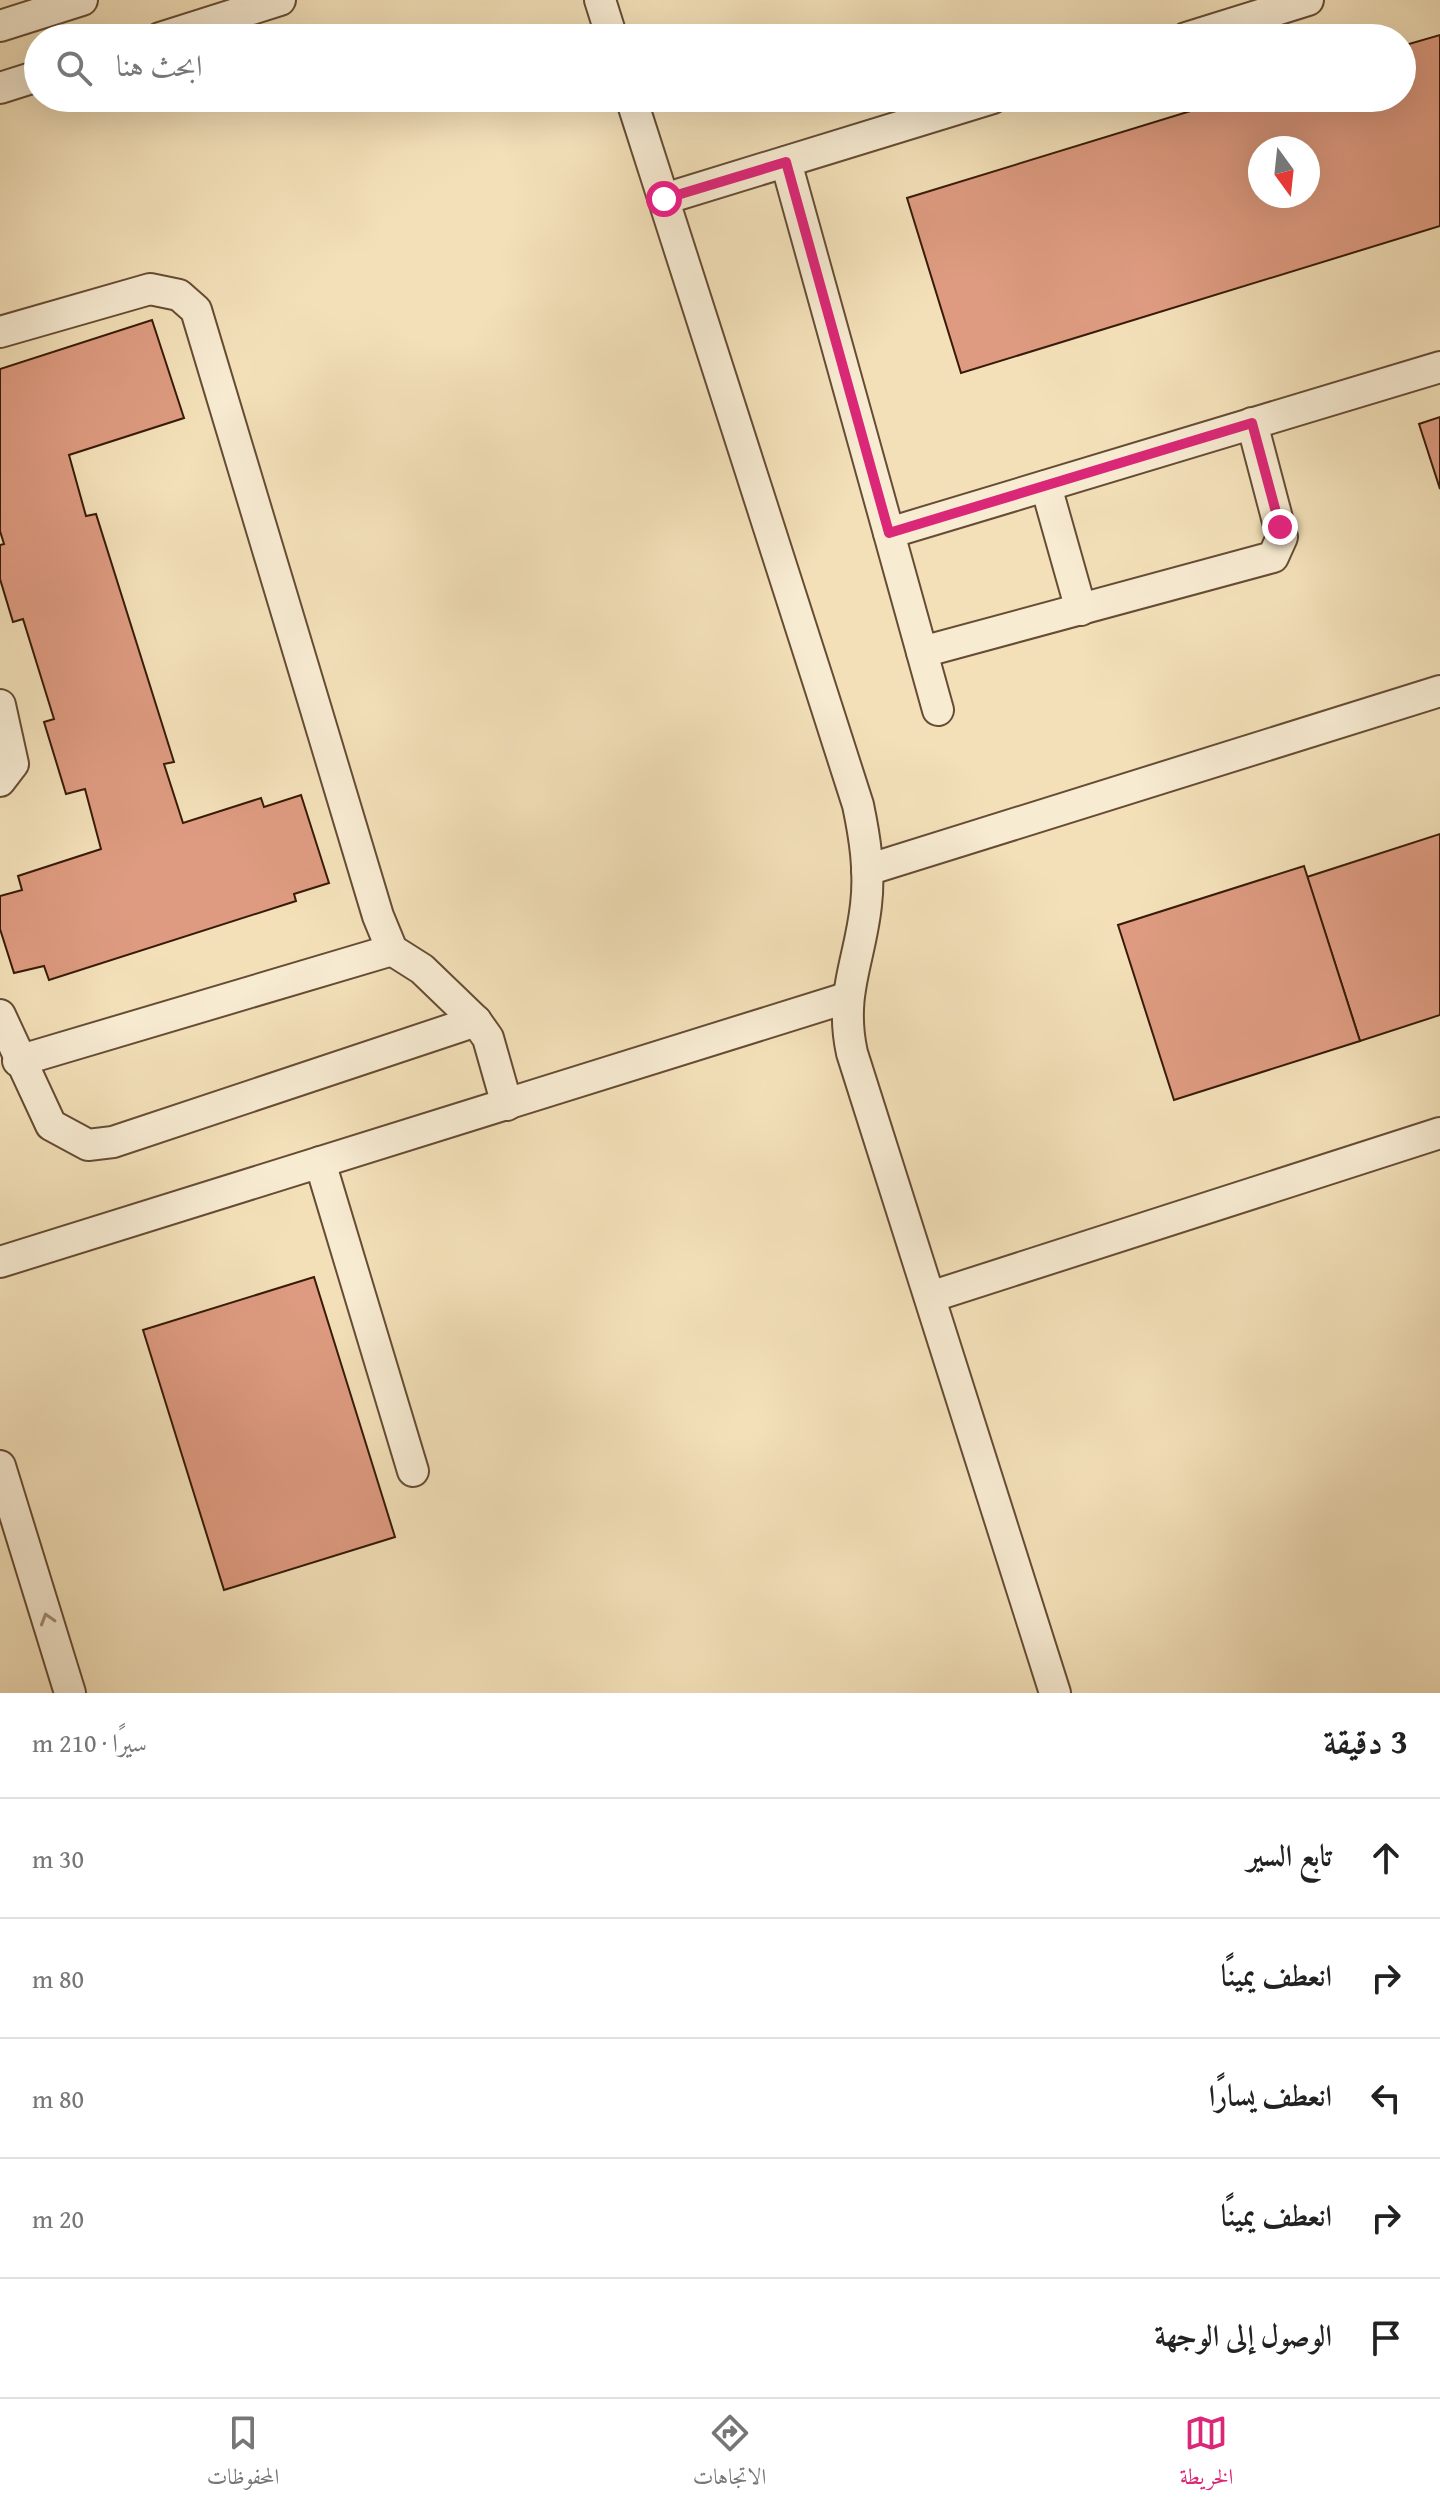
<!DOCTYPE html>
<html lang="ar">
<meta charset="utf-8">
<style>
:root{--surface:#fff;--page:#f6f6f6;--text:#222;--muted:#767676;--line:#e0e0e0;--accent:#db2777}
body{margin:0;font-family:"Gentium Book Plus",Amiri,serif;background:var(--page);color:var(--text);direction:rtl}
.compass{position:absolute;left:1248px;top:136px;width:72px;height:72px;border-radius:50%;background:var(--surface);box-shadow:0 8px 32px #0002;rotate:165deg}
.stop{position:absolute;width:24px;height:24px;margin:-18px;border:6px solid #db2777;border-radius:50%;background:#fff}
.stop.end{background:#db2777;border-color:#fff;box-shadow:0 2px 8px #0008}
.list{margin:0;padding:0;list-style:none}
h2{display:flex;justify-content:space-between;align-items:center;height:104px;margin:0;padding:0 32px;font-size:34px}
h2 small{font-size:26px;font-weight:400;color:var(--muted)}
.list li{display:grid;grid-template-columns:52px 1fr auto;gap:24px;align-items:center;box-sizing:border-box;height:120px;padding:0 32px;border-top:2px solid var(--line)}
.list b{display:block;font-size:30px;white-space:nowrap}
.list em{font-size:26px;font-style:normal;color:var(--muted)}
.icon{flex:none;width:44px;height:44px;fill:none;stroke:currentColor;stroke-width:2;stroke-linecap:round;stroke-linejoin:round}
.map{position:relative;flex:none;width:1440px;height:1693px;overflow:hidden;direction:ltr}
.search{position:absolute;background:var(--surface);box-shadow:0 8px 32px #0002;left:24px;right:24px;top:24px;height:88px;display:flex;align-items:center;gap:20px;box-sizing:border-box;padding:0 28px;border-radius:44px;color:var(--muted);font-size:30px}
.sheet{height:704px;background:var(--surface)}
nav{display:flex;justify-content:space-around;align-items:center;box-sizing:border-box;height:112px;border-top:2px solid var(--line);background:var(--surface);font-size:22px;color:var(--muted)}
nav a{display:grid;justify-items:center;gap:4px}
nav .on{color:var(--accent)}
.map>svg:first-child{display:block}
.building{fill:#de9b81;stroke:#371a08;stroke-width:2;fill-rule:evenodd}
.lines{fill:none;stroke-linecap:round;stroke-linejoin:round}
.minor-casing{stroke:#664c34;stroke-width:34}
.minor{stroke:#f7ebd2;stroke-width:30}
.oneway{stroke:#a18d77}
.route{stroke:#db2777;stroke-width:10}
</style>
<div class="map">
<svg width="1440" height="1693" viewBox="0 0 1440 1693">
<rect width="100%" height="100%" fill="#f3e0b9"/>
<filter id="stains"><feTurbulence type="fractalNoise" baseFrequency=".0025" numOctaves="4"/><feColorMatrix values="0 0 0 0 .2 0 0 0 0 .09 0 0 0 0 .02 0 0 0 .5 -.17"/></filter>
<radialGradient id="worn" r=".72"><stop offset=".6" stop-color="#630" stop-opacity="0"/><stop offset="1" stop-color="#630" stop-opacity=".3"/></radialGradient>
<g class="building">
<path d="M1440 35V226L961 373 907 198 1233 98H1402V46ZM1260 148H1308V196H1260Z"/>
<path d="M152 320 184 418 69 455 86 516 96 514 174 762 164 764 183 823 261 798 264 807 301 795 329 883 294 894 296 901 49 980 44 966 14 973 0 929V896L22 890 18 876 101 849 85 789 66 794 44 722 54 719 23 619 13 622 0 579V545L4 544 0 531V369Z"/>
<path d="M1440 417V489L1419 424Z"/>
<path d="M1440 834V1015L1360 1041 1307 877Z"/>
<path d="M1304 866 1360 1041 1174 1100 1118 925Z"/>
<path d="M314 1277 395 1537 224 1590 143 1330Z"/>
</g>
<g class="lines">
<defs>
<g id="minor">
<path d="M600 0 612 38"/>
<path d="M0 26 82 0"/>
<path d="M160 38 280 0"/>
<path d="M1186 38 1308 0"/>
<path d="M0 88 38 76"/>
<path d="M631 98 858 805C865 838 870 871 866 905 860 961 839 994 852 1053L1055 1693"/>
<path d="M786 162 938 710"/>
<path d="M664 199 993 98"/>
<path d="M0 332 150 289 179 295 196 310 378 916 392 950 422 969 476 1021 488 1038 507 1105"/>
<path d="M1046 486 1081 610"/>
<path d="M889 533 1440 367"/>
<path d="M922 652 1273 557 1282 537 1252 423"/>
<path d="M0 705 13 764 0 781"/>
<path d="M867 870 1440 691"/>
<path d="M0 1015 51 1125 88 1145 113 1142 476 1021"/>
<path d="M18 1061 392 950"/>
<path d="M320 1162 413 1471"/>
<path d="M0 1262 846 998"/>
<path d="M930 1297 1440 1133"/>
<path d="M0 1466 70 1693"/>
</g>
</defs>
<use href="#minor" class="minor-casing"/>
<use href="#minor" class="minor"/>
</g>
<defs><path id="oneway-chevron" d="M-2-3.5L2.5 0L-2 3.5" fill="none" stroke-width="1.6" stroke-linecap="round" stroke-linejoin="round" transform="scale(2)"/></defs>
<use class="oneway" href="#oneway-chevron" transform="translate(47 1619) rotate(-107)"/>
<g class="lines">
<path class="route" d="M664 199 786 162 889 533 1252 423 1280 527"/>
</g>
<rect width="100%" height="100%" filter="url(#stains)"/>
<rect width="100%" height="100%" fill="url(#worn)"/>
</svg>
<svg class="compass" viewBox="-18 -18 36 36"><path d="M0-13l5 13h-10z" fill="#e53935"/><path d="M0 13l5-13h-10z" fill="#767676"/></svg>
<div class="stop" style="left:664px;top:199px"></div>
<div class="stop end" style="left:1280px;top:527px"></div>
<div class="search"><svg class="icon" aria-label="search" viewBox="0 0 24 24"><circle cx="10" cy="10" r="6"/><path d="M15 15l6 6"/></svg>ابحث هنا</div>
</div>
<section class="sheet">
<h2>3 دقيقة<small>سيرًا · 210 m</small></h2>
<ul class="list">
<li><svg class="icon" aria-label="ahead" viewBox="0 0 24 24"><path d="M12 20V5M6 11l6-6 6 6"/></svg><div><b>تابع السير</b></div><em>30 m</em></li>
<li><svg class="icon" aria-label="right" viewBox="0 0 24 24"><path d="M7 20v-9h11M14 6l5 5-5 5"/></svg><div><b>انعطف يمينًا</b></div><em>80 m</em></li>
<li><svg class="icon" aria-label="left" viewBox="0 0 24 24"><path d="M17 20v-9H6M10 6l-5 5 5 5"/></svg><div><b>انعطف يسارًا</b></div><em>80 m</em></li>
<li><svg class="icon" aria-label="right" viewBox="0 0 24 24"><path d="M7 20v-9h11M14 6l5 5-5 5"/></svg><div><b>انعطف يمينًا</b></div><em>20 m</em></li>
<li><svg class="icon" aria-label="arrive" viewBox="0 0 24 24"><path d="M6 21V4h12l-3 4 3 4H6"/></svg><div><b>الوصول إلى الوجهة</b></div></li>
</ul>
</section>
<nav>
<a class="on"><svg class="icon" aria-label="map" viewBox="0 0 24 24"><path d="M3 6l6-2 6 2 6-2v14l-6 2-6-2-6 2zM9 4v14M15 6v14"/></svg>الخريطة</a>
<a><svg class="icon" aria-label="directions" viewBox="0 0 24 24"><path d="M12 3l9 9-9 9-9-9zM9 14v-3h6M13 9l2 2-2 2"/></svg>الاتجاهات</a>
<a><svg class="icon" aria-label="saved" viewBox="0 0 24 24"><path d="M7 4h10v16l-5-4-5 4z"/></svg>المحفوظات</a>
</nav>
